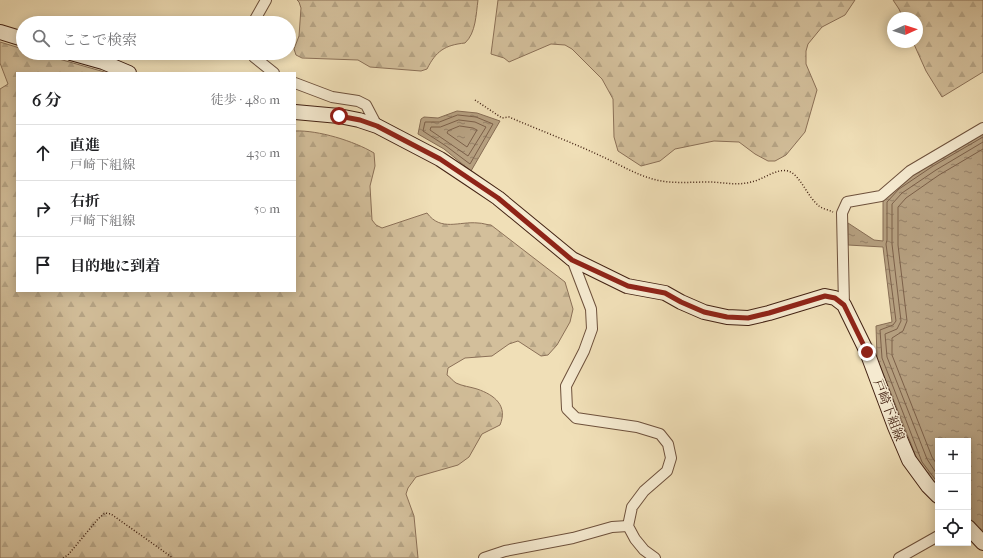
<!DOCTYPE html>
<html lang="ja">
<meta charset="utf-8">
<style>
:root{--surface:#fff;--page:#f6f6f6;--text:#202124;--muted:#757577;--line:#e0e0e0}
body{margin:0;font-family:"IM FELL French Canon","Noto Serif JP",serif;background:var(--page);color:var(--text)}
.controls{position:absolute;right:12px;bottom:12px;display:grid;overflow:hidden;border-radius:0px;box-shadow:0 2px 10px #0003}
.controls button{width:36px;height:36px;display:grid;place-items:center;padding:0;border:0;border-bottom:1px solid var(--line);background:var(--surface);color:var(--text);font:20px sans-serif}
.compass{position:absolute;left:887px;top:12px;width:36px;height:36px;border-radius:50%;background:var(--surface);box-shadow:0 2px 10px #0003;rotate:87deg}
.stop{position:absolute;width:12px;height:12px;margin:-9px;border:3px solid #8f2418;border-radius:50%;background:#fff}
.stop.end{background:#8f2418;border-color:#fff;box-shadow:0 1px 4px #0008}
.list{margin:0;padding:0;list-style:none}
h2{display:flex;justify-content:space-between;align-items:center;height:52px;margin:0;padding:0 16px;font-size:17px}
h2 small{font-size:13px;font-weight:400;color:var(--muted)}
.list li{display:grid;grid-template-columns:26px 1fr auto;gap:12px;align-items:center;box-sizing:border-box;height:56px;padding:0 16px;border-top:1px solid var(--line)}
.list b{display:block;font-size:15px;white-space:nowrap}
.list p{margin:0;font-size:13px;white-space:nowrap;color:var(--muted)}
.list em{font-size:13px;font-style:normal;color:var(--muted)}
.icon{flex:none;width:22px;height:22px;fill:none;stroke:currentColor;stroke-width:2;stroke-linecap:round;stroke-linejoin:round}
.map{position:relative;flex:none;width:983px;height:558px;overflow:hidden}
.search{position:absolute;background:var(--surface);box-shadow:0 2px 10px #0003;left:16px;top:16px;width:280px;height:44px;display:flex;align-items:center;gap:10px;box-sizing:border-box;padding:0 14px;border-radius:22px;color:var(--muted);font-size:15px}
.panel{position:absolute;background:var(--surface);box-shadow:0 2px 10px #0003;left:16px;top:72px;width:280px;height:220px;border-radius:0px}
.map>svg:first-child{display:block}
.forest{fill:url(#forest-firs);stroke:#8b7057}
.water{fill:url(#water-ripples);stroke:#876d54}
.lines{fill:none;stroke-linecap:round;stroke-linejoin:round}
.shore{stroke:#7c6049;stroke-width:1}
.street-casing{stroke:#6e513c;stroke-width:12}
.secondary-casing{stroke:#432213;stroke-width:16}
.path{stroke:#432213;stroke-width:1.5;stroke-dasharray:1 2;stroke-linecap:butt}
.street{stroke:#f5ead0;stroke-width:10}
.secondary{stroke:#f5ead0;stroke-width:14}
.route{stroke:#8f2418;stroke-width:5}
.labels{text-anchor:middle;dominant-baseline:central;stroke-width:3;stroke-linejoin:round;paint-order:stroke}
.street-label{font-size:13px;fill:#432213;stroke:#f5ead0}
</style>
<div class="map">
<svg width="983" height="558" viewBox="0 0 983 558">
<defs>
<pattern id="forest-firs" width="22" height="20" patternUnits="userSpaceOnUse"><rect width="22" height="20" fill="#d3bf9b"/><path d="M5 1l3.5 6h-7zM16 11l3.5 6h-7z" fill="#b6a485"/></pattern>
<pattern id="water-ripples" width="26" height="14" patternUnits="userSpaceOnUse"><rect width="26" height="14" fill="#b59f7f"/><path d="M2 4q2-2 4 0t4 0M15 11q2-2 4 0t4 0" fill="none" stroke="#958167"/></pattern>
</defs>
<rect width="100%" height="100%" fill="#f0dfb7"/>
<filter id="stains"><feTurbulence type="fractalNoise" baseFrequency=".005" numOctaves="4"/><feColorMatrix values="0 0 0 0 .2 0 0 0 0 .09 0 0 0 0 .02 0 0 0 .5 -.17"/></filter>
<radialGradient id="worn" r=".72"><stop offset=".6" stop-color="#630" stop-opacity="0"/><stop offset="1" stop-color="#630" stop-opacity=".3"/></radialGradient>
<g class="forest">
<path d="M297 0H478C476 14 476 33 465 43 445 45 436 51 427 69L421 71 370 67 358 60 302 58 296 55 294 49 299 36 301 8 299 2Z"/>
<path d="M498 0H855L845 15 822 27 808 44 806 51V64L817 90 805 132 786 155 775 161H768L755 154 739 142 714 141 675 149 660 161 641 166 618 151 614 137 613 99 602 79 572 49 565 45 551 44 509 62 504 58 491 54Z"/>
<path d="M893 0H983V72L942 97 926 71 913 42H917V18H903L899 9Z"/>
<path d="M0 42 23 49V53H38L108 73H17V291H295V131C318 130 354 141 374 153L375 166 370 186 372 220 376 225 382 228 427 213C441 232 459 221 478 223 483 223 487 225 491 225L565 282 573 309 570 322 557 345 548 355 541 356 518 341 509 344 492 356 465 358 448 368 447 375C450 377 453 381 456 383 462 386 471 387 477 389 495 395 508 406 500 425L482 434 469 457 458 465 416 477 408 488 406 494 414 516 418 558H0V89L8 84 0 63Z"/>
</g>
<g class="water">
<path d="M457 111 477 113 500 121 471 171 444 149 418 134 421 119 424 117 438 118Z"/>
<path d="M983 132V533L968 518V441H938V489L919 464 877 358 876 326 892 322 883 247 848 245V223L874 240 883 241V200C911 171 948 152 983 132Z"/>
</g>
<g class="lines">
<g class="shore">
<path d="M458 115 476 117 493 124 470 164 446 146 423 131 425 122H439Z"/>
<path d="M459 120 475 122 486 127 468 156 430 130 431 127H440Z"/>
<path d="M460 126 473 128 477 130 467 147 447 133 448 131Z"/>
<path d="M938 466 932 457 892 355V338L903 331 907 321 898 245V207L906 198 939 175 983 149"/>
<path d="M938 476 927 459 887 357 885 334 897 329 901 321 892 244V204L902 193 936 170 983 142"/>
<path d="M938 483 922 462 882 358 880 330 893 325 896 321 886 244 887 240V202L899 189 933 166 983 137"/>
</g>
<defs>
<g id="street">
<path d="M253 23 266 0"/>
<path d="M251 53 254 57 274 73"/>
<path d="M295 83 332 97 358 101 366 105 377 126"/>
<path d="M572 259 591 309 592 329 584 351 566 386 567 409 576 418 637 427 660 434 668 444 671 458 667 471 644 491 632 507 628 526 635 539 644 550 655 558"/>
<path d="M844 305 842 213 847 202 881 196 910 171 983 128"/>
<path d="M484 558 505 551 573 538 612 527 628 526"/>
<path d="M899 558 938 536"/>
</g>
<g id="secondary">
<path d="M0 32 23 39"/>
<path d="M71 53 103 62 129 73"/>
<path d="M295 112 339 116 359 120 377 126 440 159 470 179 498 198 572 259 627 286 665 293 681 302 704 312 727 317 748 318 769 313 825 296 835 298 844 305 867 352 895 427 909 460 928 486 938 496"/>
<path d="M968 527 983 543"/>
</g>
</defs>
<use href="#street" class="street-casing"/>
<use href="#secondary" class="secondary-casing"/>
<g class="path">
<path d="M475 100 502 118 509 117C539 130 571 142 601 156 623 166 644 180 669 182 682 183 695 182 709 182 723 182 737 186 751 182 763 180 776 168 788 171 800 174 808 198 819 206 823 209 829 210 833 212"/>
<path d="M63 558 68 555 98 519 105 513 111 514 173 558"/>
</g>
<use href="#street" class="street"/>
<use href="#secondary" class="secondary"/>
</g>
<g class="lines">
<path class="route" d="M339 116 360 120 377 126 440 159 498 198 572 260 628 286 665 293 681 302 704 312 727 317 748 318 769 313 825 296 835 298 844 305 867 352"/>
</g>
<g class="labels">
<g class="street-label">
<text transform="translate(889 410) rotate(69)">戸崎下組線</text>
</g>
</g>
<rect width="100%" height="100%" filter="url(#stains)"/>
<rect width="100%" height="100%" fill="url(#worn)"/>
</svg>
<div class="controls">
<button>+</button>
<button>−</button>
<button><svg class="icon" aria-label="locate" viewBox="0 0 24 24"><circle cx="12" cy="12" r="6"/><path d="M12 2v4M12 18v4M2 12h4M18 12h4"/></svg></button>
</div>
<svg class="compass" viewBox="-18 -18 36 36"><path d="M0-13l5 13h-10z" fill="#e53935"/><path d="M0 13l5-13h-10z" fill="#757577"/></svg>
<div class="stop" style="left:339px;top:116px"></div>
<div class="stop end" style="left:867px;top:352px"></div>
<div class="search"><svg class="icon" aria-label="search" viewBox="0 0 24 24"><circle cx="10" cy="10" r="6"/><path d="M15 15l6 6"/></svg>ここで検索</div>
<section class="panel">
<h2>6 分<small>徒歩 · 480 m</small></h2>
<ul class="list">
<li><svg class="icon" aria-label="ahead" viewBox="0 0 24 24"><path d="M12 20V5M6 11l6-6 6 6"/></svg><div><b>直進</b><p>戸崎下組線</p></div><em>430 m</em></li>
<li><svg class="icon" aria-label="right" viewBox="0 0 24 24"><path d="M7 20v-9h11M14 6l5 5-5 5"/></svg><div><b>右折</b><p>戸崎下組線</p></div><em>50 m</em></li>
<li><svg class="icon" aria-label="arrive" viewBox="0 0 24 24"><path d="M6 21V4h12l-3 4 3 4H6"/></svg><div><b>目的地に到着</b></div></li>
</ul>
</section>
</div>
